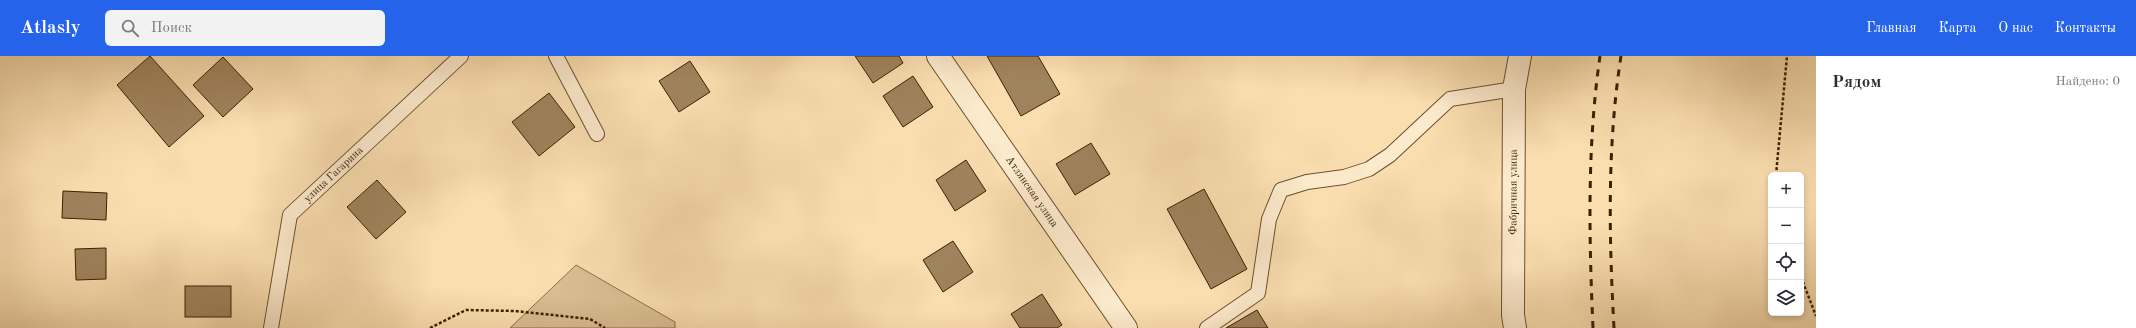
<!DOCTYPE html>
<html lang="ru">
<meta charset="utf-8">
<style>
:root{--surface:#fff;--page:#f2f2f3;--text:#2b2b33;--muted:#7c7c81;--line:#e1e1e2;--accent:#2563eb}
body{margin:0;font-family:"Old Standard TT",serif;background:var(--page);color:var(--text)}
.controls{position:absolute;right:12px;bottom:12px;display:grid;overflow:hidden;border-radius:6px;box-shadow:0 2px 6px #0003}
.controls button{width:36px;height:36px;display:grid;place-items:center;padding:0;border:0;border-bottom:1px solid var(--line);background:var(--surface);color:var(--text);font:20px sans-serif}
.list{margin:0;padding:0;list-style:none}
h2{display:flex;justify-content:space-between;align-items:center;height:52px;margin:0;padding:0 16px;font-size:17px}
h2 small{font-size:13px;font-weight:400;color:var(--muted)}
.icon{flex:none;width:22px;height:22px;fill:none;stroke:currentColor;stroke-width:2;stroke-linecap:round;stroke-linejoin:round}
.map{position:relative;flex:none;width:1816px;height:272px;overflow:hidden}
header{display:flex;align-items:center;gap:24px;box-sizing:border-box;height:56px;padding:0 20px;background:var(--accent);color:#fff}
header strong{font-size:19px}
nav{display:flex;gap:22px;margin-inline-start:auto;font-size:14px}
.search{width:280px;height:36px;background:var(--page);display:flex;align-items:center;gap:10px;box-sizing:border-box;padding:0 14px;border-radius:6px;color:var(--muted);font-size:15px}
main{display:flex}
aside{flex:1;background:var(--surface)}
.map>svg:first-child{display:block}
.green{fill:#dabe93;stroke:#8b6f4b}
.building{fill:#9f835d;stroke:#3c2003}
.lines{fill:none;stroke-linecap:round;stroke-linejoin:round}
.lane-casing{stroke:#6c502e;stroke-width:16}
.street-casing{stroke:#6c502e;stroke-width:24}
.path{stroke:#3c2003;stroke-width:2.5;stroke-dasharray:3 2;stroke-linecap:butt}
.lane{stroke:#fceacc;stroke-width:14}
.street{stroke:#fceacc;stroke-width:22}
.rail{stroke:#3c2003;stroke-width:3;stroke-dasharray:7 7;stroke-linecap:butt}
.labels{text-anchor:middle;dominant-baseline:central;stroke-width:4;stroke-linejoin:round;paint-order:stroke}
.street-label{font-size:11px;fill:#3c2003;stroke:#fceacc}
</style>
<header>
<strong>Atlasly</strong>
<div class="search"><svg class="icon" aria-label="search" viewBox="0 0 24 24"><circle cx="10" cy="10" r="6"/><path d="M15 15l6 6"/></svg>Поиск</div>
<nav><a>Главная</a><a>Карта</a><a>О нас</a><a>Контакты</a></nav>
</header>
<main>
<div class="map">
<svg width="1816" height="272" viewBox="0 0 1816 272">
<rect width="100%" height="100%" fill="#fadeb0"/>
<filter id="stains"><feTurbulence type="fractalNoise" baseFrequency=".005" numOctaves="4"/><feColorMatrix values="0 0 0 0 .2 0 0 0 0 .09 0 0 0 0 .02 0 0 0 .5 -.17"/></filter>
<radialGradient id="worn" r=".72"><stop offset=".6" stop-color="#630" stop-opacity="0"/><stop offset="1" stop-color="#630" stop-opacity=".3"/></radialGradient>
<path class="green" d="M576 209 675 266V272H510Z"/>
<g class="building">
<path d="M150 0 204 60 169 91 117 29Z"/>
<path d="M855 0H899L903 7 873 27Z"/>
<path d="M987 0H1038L1060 38 1021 60Z"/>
<path d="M223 1 253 33 223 61 193 29Z"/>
<path d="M690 5 710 36 679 56 659 25Z"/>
<path d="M913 20 933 51 903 71 883 40Z"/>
<path d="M549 37 575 71 539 100 512 66Z"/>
<path d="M1091 87 1110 118 1075 139 1056 108Z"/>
<path d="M966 104 986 135 955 155 936 124Z"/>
<path d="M377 124 406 156 376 183 347 151Z"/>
<path d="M1204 133 1247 213 1211 233 1167 153Z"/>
<path d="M63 135 107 137 106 164 62 162Z"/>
<path d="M953 185 973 216 943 236 923 204Z"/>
<path d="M106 192V223L76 224 75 193Z"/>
<rect x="185" y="230" width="46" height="31"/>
<path d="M1042 238 1062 269 1057 272H1020L1011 258Z"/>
<path d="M1257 254 1268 272H1226Z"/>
</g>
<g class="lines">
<defs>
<g id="lane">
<path d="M556 0 597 78"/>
<path id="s1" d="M271 272 290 159 461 0"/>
<path d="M1207 272 1258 237 1269 163 1281 134 1307 126 1344 121 1369 113 1390 99 1450 43 1514 33"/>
</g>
<g id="street">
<path id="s2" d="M938 0 1126 272"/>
<path id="s3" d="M1515 272 1513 259 1514 33 1520 0"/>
</g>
</defs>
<use href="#lane" class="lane-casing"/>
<use href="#street" class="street-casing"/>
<g class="path">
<path d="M1776 119 1787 0"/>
<path d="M1801 221 1816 260"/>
<path d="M430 272 466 254 515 255 590 263 605 272"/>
</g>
<use href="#lane" class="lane"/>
<use href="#street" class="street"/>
<g class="rail">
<path d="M1593 272C1589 182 1587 90 1600 0"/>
<path d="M1614 272C1609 181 1607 90 1621 0"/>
</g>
</g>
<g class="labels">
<g class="street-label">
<text stroke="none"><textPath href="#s1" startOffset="174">улица Гагарина</textPath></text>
<text stroke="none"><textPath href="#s2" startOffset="165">Атлянская улица</textPath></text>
<text stroke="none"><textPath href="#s3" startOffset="136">Фабричная улица</textPath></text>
</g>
</g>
<rect width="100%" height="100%" filter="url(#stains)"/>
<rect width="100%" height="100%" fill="url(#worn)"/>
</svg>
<div class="controls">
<button>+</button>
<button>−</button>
<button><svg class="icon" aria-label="locate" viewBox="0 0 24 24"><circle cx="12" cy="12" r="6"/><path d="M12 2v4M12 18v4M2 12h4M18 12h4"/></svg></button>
<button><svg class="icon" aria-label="layers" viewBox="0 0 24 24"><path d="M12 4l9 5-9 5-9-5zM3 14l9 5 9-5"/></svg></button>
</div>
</div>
<aside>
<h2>Рядом<small>Найдено: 0</small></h2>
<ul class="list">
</ul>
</aside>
</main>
